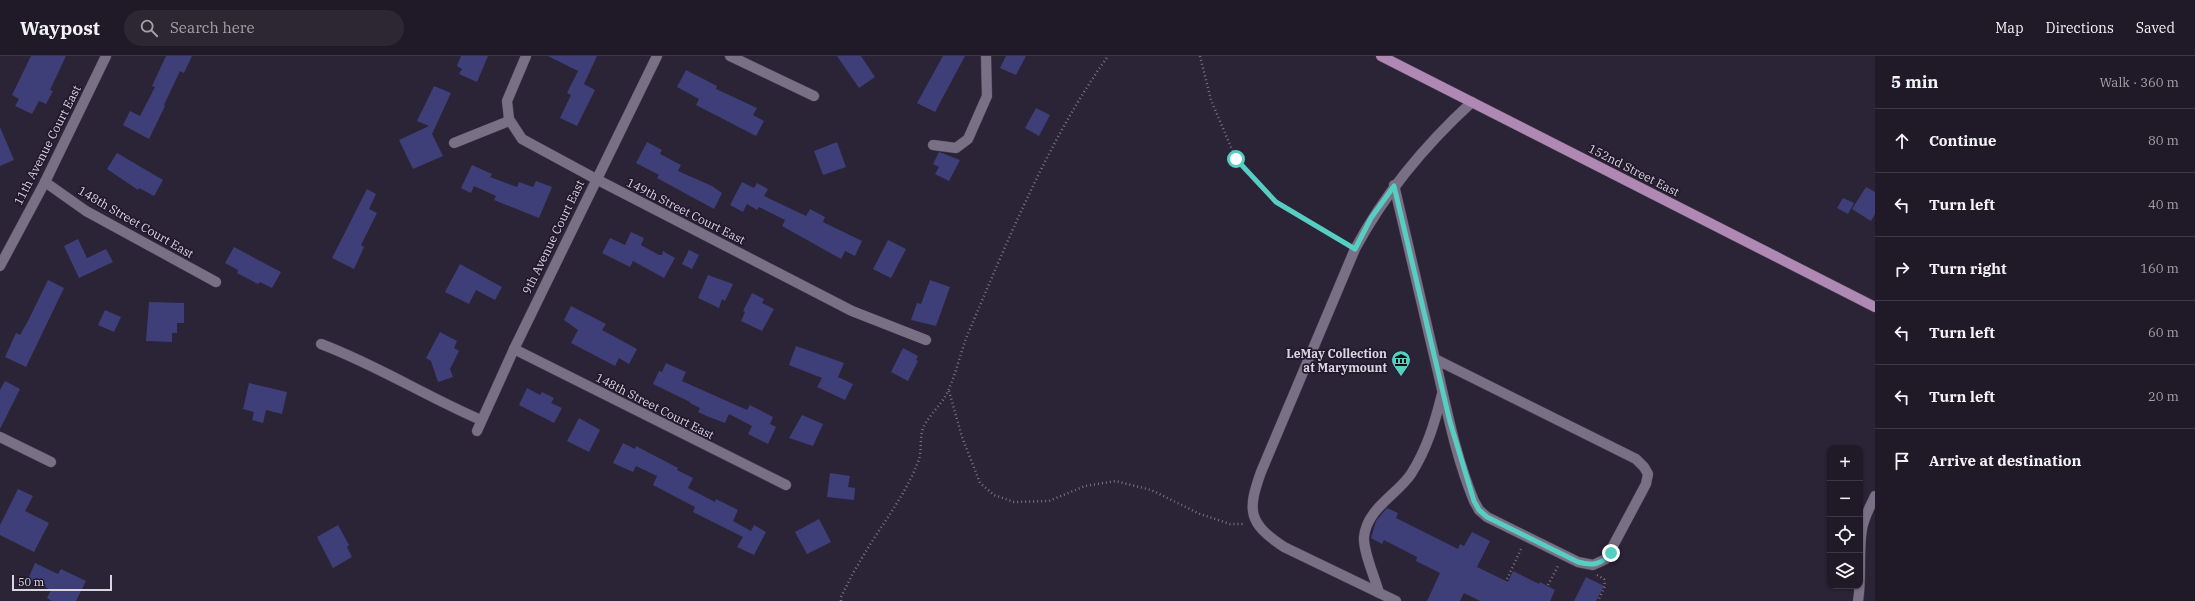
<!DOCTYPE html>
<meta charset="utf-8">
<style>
:root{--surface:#201a28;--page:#2d2734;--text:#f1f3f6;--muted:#a2a1a8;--line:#3d3845}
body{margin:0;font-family:"IBM Plex Serif",serif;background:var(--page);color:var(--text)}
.controls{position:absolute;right:12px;bottom:12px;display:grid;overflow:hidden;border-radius:8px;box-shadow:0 1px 3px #0004}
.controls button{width:36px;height:36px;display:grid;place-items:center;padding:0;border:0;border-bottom:1px solid var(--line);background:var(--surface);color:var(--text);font:20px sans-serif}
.scale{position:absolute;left:12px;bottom:10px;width:100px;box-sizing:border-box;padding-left:4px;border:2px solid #dad5e2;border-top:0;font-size:11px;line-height:14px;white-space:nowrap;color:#dad5e2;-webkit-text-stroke:3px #221a2c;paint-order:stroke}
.stop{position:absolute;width:12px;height:12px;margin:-9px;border:3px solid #57cec2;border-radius:50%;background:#fff}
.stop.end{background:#57cec2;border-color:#fff;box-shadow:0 1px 4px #0008}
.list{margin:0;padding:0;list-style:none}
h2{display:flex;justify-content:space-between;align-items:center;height:52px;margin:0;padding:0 16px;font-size:17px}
h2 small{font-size:13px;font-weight:400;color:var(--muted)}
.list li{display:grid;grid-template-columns:26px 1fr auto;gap:12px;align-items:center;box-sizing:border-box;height:64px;padding:0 16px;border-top:1px solid var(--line)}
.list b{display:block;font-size:15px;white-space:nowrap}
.list em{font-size:13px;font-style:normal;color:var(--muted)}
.icon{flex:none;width:22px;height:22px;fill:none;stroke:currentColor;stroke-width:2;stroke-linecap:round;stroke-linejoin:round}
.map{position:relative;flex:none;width:1875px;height:545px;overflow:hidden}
header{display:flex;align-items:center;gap:24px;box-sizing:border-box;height:56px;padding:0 20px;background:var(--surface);border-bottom:1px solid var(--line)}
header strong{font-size:19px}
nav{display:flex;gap:22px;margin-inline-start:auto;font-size:14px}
.search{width:280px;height:36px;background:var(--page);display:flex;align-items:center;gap:10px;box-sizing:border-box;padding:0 14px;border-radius:22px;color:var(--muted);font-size:15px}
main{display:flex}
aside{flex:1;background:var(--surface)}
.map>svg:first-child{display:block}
.building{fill:#3e3f78}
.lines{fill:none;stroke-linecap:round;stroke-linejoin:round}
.minor-casing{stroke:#474050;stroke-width:11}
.major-casing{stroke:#474050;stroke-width:11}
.path{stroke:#7a7383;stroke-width:2.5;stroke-dasharray:1 3;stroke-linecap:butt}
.minor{stroke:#797086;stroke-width:10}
.major{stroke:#b088b4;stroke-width:10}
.route{stroke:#57cec2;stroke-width:5}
.labels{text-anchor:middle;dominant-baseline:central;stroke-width:3.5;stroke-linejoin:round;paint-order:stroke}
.street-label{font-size:12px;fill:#dad5e2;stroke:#221a2c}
.poi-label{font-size:12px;font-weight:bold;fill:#dad5e2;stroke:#221a2c;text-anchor:end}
</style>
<header>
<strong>Waypost</strong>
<div class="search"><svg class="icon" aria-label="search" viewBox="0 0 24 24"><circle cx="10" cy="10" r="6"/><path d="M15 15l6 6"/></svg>Search here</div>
<nav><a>Map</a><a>Directions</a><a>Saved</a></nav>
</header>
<main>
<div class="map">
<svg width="1875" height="545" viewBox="0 0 1875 545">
<rect width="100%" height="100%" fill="#2b2336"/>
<g class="building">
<path d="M31 0H66L50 34 53 35 46 48 39 45 32 58 15 50 19 43 12 39Z"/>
<path d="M166 0H192L184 17 180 15 164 49 165 50 149 83 123 69 130 55 140 60 155 31 152 30Z"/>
<path d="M461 0H488L477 26 459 18 462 13 457 10Z"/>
<path d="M548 0H597L584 28 595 34 577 70 560 62 571 39 567 37 578 15Z"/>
<path d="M837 0H861L875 21 859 32Z"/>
<path d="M943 0H965L935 56 917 47Z"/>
<path d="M1006 0H1026L1016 19 1000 12Z"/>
<path d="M686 14 717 30 716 33 757 52 753 59 764 65 756 80 696 49 699 43 677 31Z"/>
<path d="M434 30 451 37 432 78 443 100 413 113 399 84 429 70 417 65Z"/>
<path d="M1036 52 1050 59 1039 80 1025 72Z"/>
<path d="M0 71 14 104 0 110Z"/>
<path d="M647 86 662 94 660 98 681 109 678 115 712 130 722 137 714 153 657 122 659 119 636 107Z"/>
<path d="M837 86 846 111 823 119 814 95Z"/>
<path d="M939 96 960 104 949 125 935 118 939 111 933 108Z"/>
<path d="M117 97 163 124 154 140 139 132 138 134 107 113Z"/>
<path d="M472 109 492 118 490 121 517 131 519 126 533 131 536 125 552 131 539 162 494 144 496 140 474 130 471 137 461 132Z"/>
<path d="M742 126 754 132 757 127 768 133 764 140 806 160 810 153 825 161 823 166 862 185 855 200 845 195 841 203 782 170 785 164 759 151 757 154 747 148 743 156 730 149Z"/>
<path d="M1866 131 1875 136V158L1871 165 1852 153Z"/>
<path d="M367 133 376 138 369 153 377 157 361 189 364 191 354 213 332 202Z"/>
<path d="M1843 142 1854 147 1848 158 1837 152Z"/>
<path d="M631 176 644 182 641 189 659 199H662L663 195 675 202 664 222 633 205 630 211 602 197 610 182 625 189Z"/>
<path d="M78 183 87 202 106 193 113 206 79 222 64 190Z"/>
<path d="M888 184 906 193 891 222 873 213Z"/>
<path d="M234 191 281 216 272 232 260 226 258 228 237 217 238 214 225 207Z"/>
<path d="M689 194 699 199 692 213 682 208Z"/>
<path d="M460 208 502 231 495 244 476 234 469 248 445 236Z"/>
<path d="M708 219 733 228 725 245 722 243 719 252 698 242Z"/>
<path d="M48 224 64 232 26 311 5 301 16 277 20 279 28 265Z"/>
<path d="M930 224 950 231 936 270 911 264 917 247 921 248Z"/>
<path d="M752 237 764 243 762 247 774 253 762 275 741 265 745 256 743 255Z"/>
<path d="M149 246 184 247V267H177V277H172V286L146 285Z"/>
<path d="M571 250 606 268 602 274 637 293 629 308 619 302 615 310 571 287 578 274 564 264Z"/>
<path d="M105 254 121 261 114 276 98 269Z"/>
<path d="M440 276 457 285 454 292 459 295 450 313 453 321 438 326 431 305 426 302Z"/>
<path d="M796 290 844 307 838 321 853 328 845 344 817 331 822 322 789 309Z"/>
<path d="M903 292 918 300 916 304 918 305 908 325 891 316Z"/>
<path d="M666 307 686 316 682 325 747 354 750 349 773 361 770 368 776 371 768 388 748 378 752 370 729 358 725 367 709 361 698 356 700 352 690 347V346L653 328 659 315 662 316Z"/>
<path d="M5 325 20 333 0 373V334Z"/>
<path d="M249 327 287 336 282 358 266 354 263 367 252 364 254 356 243 353Z"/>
<path d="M527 332 540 339 542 336 554 342 551 347 562 352 554 367 519 349Z"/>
<path d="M802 359 823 368 813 390 789 382Z"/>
<path d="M579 362 600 374 589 396 567 385Z"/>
<path d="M623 387 635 393 636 390 678 412 677 414 693 422 688 432 715 446 716 443 738 454 733 465 751 475 754 469 766 476 754 499 737 491 743 481 693 456 695 451 653 429 657 420 636 410 633 416 613 407Z"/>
<path d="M830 417 850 420 848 431 855 432 854 444 827 441Z"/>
<path d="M18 433 33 440 25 455 49 467 34 496 0 479V469Z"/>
<path d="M1387 452 1398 457 1396 462 1458 493 1460 488 1464 490 1472 476 1490 485 1477 511 1508 526 1513 515 1539 528 1540 526 1555 534 1550 545H1480L1464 537 1460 545H1427L1440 517 1416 505 1417 501 1384 484 1382 488 1371 482 1376 465Z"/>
<path d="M819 463 831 486 807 498 795 476Z"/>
<path d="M338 469 349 489 347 491 352 501 333 512 317 481Z"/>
<path d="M35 507 58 518 61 513 86 525 76 545H52L47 542 51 534 28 523Z"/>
<path d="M1586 521 1604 530 1596 545H1574Z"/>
</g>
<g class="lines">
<defs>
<g id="minor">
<path d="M526 0 507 45 509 63 522 83 596 123 852 255 926 284"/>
<path d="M730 0 814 40"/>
<path d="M454 87 509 65"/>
<path d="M933 89 956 92 968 83 987 40 986 0"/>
<path d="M45 126 86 155 216 226"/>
<path d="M1394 129C1409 192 1423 254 1438 316 1448 360 1457 404 1474 445L1479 454 1487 461 1578 506 1593 509 1606 503 1646 428 1648 418 1644 411 1636 403 1435 303"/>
<path d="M0 210 45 126 106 0"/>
<path d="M321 288C377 309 427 341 481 364"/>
<path d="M514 293 786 429"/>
<path d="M477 375 514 293 657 0"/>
<path d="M0 381 51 406"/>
<path d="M1379 537C1375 522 1363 495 1364 481 1367 452 1397 439 1411 418 1427 393 1435 366 1442 338"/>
<path d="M1396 545 1284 491C1248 467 1247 455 1261 416L1355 193C1385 137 1425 89 1472 46"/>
<path d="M1858 545C1862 521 1858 496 1862 473 1864 461 1870 451 1875 440"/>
</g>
<path id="major" d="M1381 0 1875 251"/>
</defs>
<use href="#minor" class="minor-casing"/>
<use href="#major" class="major-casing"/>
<g class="path">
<path d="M1200 0 1211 44 1236 103 1276 146 1346 187"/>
<path d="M949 335 962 381 980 427 994 439 1014 446 1049 445 1085 430 1116 425 1151 434 1200 458 1230 468H1245"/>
<path d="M1597 519 1604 523 1605 530 1598 545"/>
<path d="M1507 523 1522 491"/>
<path d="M1548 529 1559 508"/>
<path d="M841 545V541C847 530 851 519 858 509 877 474 904 443 918 406 923 394 918 380 925 368 932 356 942 348 948 335 956 318 960 298 967 280 1008 184 1047 86 1108 0"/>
</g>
<use href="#minor" class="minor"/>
<use href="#major" class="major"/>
</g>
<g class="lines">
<path class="route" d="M1236 103 1276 146 1355 193 1371 162 1394 130 1450 366 1474 445 1479 454 1487 461 1578 506C1592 510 1601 509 1611 497"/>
</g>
<defs>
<symbol id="museum-pin" viewBox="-11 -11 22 30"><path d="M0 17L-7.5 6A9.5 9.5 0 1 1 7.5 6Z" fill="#57cec2" stroke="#221a2c"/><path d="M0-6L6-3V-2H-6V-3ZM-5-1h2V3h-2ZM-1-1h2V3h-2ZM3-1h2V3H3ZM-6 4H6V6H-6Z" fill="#111"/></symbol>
</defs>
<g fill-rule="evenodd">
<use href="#museum-pin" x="1390" y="293" width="22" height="30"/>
</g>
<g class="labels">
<g class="street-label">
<text transform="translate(47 89) rotate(-63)">11th Avenue Court East</text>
<text transform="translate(1634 114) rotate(27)">152nd Street East</text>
<text transform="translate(686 155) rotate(27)">149th Street Court East</text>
<text transform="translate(136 166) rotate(30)">148th Street Court East</text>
<text transform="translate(553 181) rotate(-64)">9th Avenue Court East</text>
<text transform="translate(655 350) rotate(27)">148th Street Court East</text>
</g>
<g class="poi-label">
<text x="1387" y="297">LeMay Collection<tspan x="1387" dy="14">at Marymount</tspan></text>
</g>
</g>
</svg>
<div class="controls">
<button>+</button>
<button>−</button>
<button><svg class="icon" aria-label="locate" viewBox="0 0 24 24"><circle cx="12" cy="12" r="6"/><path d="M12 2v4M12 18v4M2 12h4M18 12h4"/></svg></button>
<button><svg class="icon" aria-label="layers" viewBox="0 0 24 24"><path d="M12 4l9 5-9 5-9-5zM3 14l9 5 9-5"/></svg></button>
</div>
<div class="scale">50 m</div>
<div class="stop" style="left:1236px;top:103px"></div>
<div class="stop end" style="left:1611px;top:497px"></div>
</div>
<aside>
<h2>5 min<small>Walk · 360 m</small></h2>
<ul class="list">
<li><svg class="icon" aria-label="ahead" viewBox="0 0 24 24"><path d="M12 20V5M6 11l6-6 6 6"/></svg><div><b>Continue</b></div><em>80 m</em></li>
<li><svg class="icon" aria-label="left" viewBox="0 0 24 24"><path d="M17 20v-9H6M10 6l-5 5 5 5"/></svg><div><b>Turn left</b></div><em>40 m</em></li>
<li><svg class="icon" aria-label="right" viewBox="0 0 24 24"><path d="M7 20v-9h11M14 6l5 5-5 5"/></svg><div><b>Turn right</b></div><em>160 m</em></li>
<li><svg class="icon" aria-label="left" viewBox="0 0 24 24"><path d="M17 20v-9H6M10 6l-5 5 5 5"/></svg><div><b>Turn left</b></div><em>60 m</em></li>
<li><svg class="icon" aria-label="left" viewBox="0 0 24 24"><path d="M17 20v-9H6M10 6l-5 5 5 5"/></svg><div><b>Turn left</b></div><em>20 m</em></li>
<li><svg class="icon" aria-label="arrive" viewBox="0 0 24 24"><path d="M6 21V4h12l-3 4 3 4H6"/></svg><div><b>Arrive at destination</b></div></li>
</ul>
</aside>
</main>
